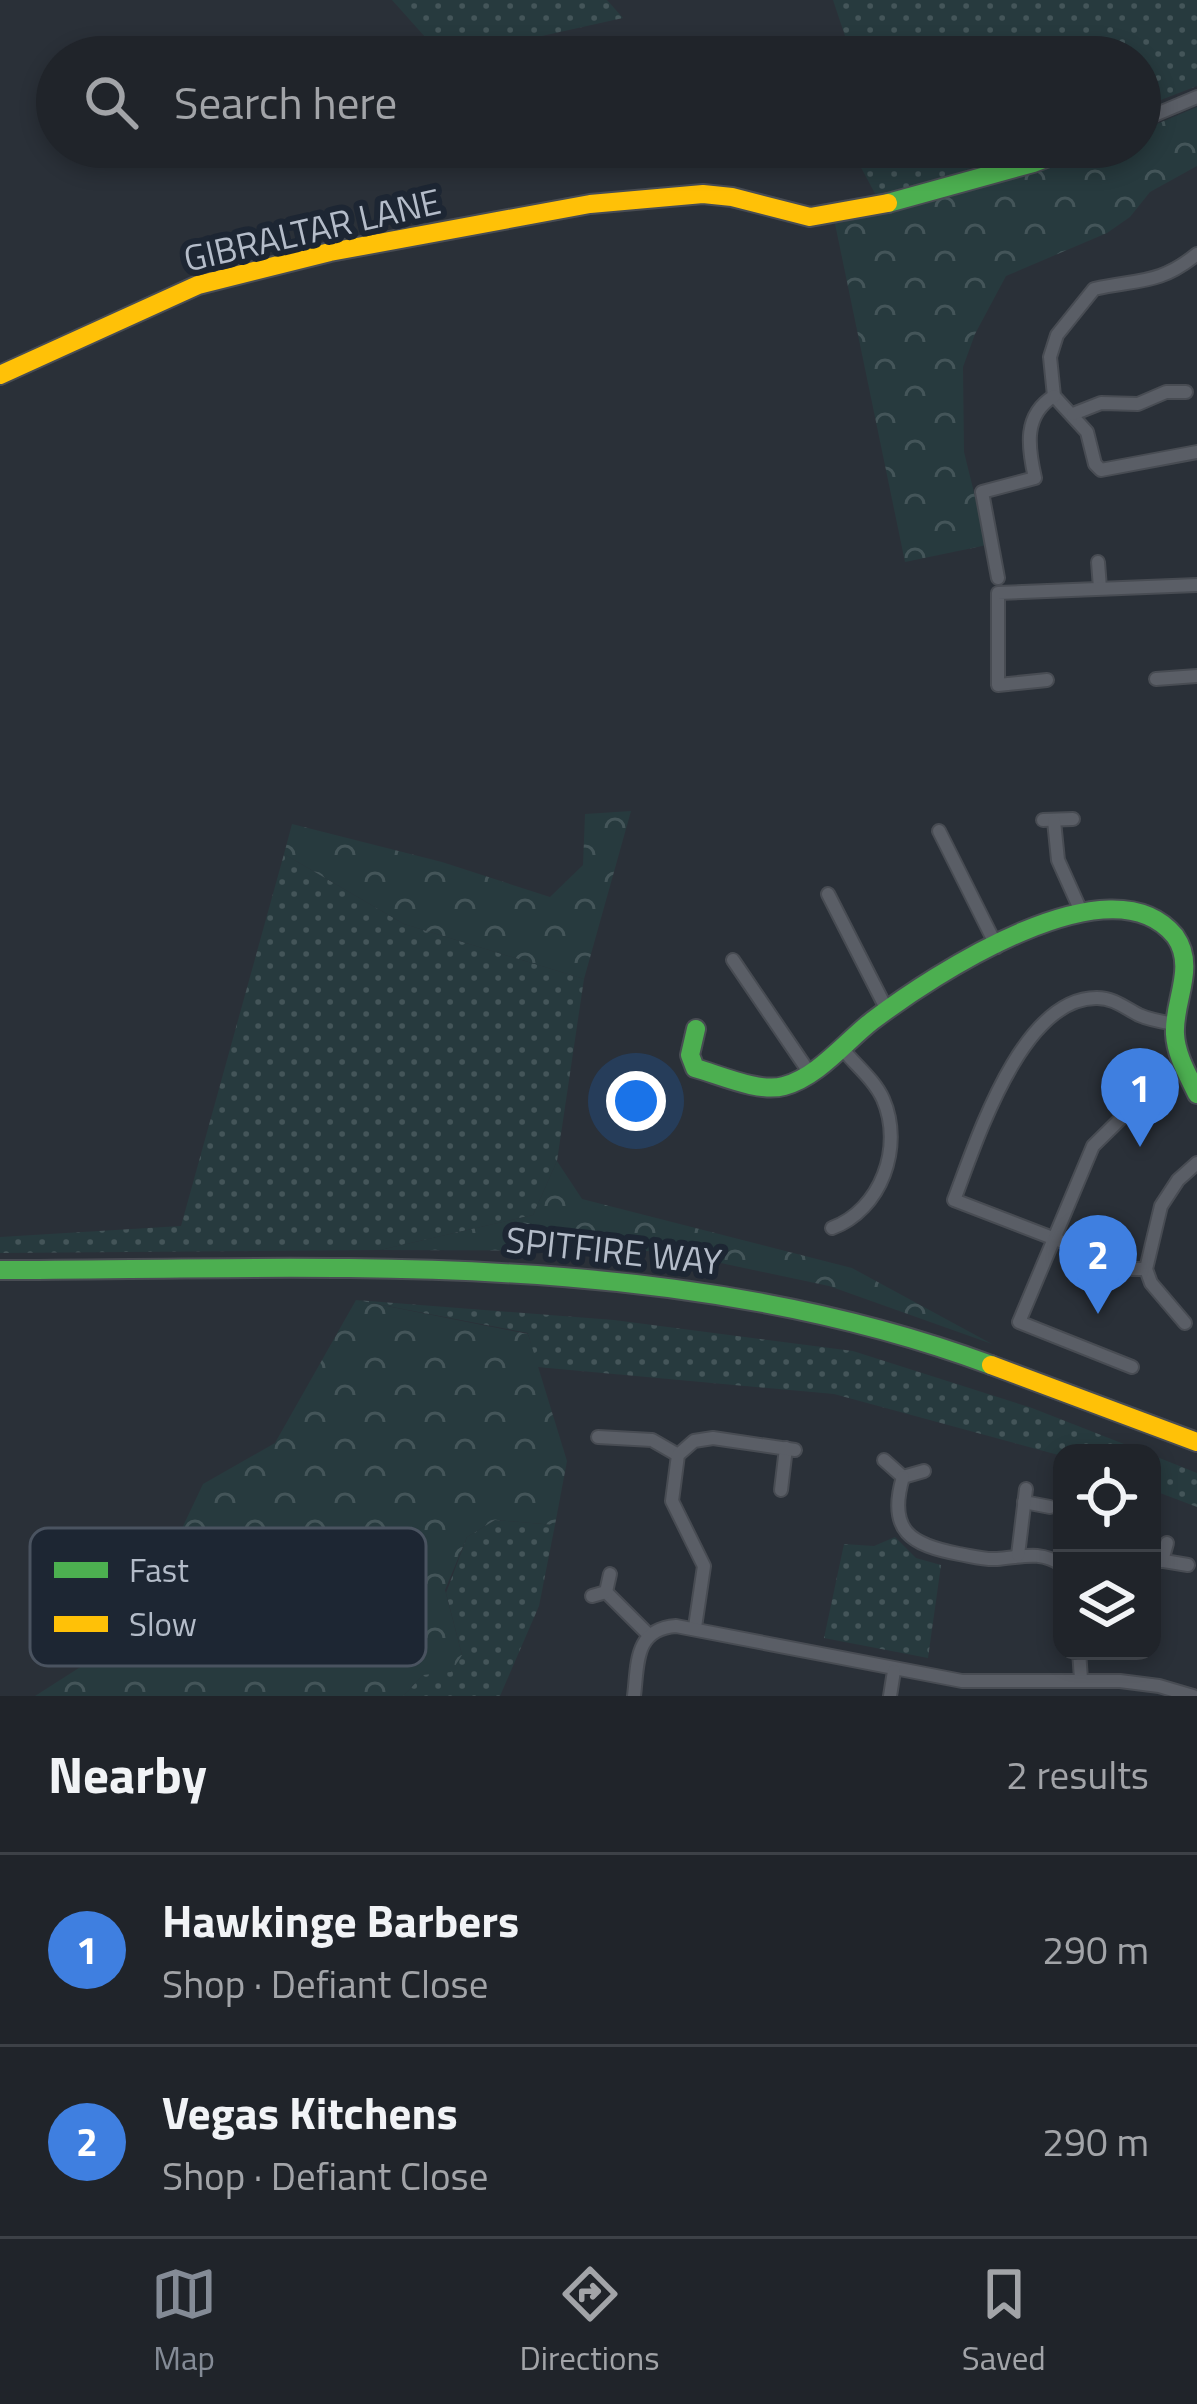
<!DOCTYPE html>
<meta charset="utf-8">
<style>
:root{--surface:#20242a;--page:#2d3036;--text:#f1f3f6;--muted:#a2a4a8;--line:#3d4147;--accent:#848b96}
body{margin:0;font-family:"Titillium Web",sans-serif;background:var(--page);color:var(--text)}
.controls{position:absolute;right:36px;bottom:36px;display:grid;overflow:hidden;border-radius:24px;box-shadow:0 6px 18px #0003}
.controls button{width:108px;height:108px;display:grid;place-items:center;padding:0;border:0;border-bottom:3px solid var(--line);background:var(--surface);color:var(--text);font:60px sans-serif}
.you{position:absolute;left:636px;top:1101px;width:42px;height:42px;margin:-30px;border:9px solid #fff;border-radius:50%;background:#1a73e8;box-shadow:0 0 0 18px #1a73e833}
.badge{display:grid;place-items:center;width:78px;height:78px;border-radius:50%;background:var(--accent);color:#fff;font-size:39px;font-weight:700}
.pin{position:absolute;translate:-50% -99px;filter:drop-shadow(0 3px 6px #0008)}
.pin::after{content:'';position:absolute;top:63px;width:42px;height:36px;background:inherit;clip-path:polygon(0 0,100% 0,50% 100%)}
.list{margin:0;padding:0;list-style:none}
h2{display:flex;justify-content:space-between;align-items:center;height:156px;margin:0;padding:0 48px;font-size:51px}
h2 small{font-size:39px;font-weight:400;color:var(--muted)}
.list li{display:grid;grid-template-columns:78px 1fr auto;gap:36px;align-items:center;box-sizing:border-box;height:192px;padding:0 48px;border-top:3px solid var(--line)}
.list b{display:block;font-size:45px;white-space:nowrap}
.list p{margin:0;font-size:39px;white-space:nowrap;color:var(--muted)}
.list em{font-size:39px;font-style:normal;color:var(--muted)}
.icon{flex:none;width:66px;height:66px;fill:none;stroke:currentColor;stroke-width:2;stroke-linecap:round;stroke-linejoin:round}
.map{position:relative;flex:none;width:1197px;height:1696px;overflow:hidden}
.search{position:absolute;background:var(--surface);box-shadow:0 6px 18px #0003;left:36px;right:36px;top:36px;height:132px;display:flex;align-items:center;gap:30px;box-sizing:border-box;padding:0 42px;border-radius:66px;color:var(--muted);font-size:45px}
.sheet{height:540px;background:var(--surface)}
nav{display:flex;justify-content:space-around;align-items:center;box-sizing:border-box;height:168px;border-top:3px solid var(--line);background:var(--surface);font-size:33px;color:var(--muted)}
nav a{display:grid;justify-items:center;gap:6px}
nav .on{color:var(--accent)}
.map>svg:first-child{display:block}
.grass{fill:url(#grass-dots)}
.forest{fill:url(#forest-crowns)}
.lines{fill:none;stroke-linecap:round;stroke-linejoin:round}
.street-casing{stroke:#484c53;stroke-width:16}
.fast-casing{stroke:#484c53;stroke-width:22}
.slow-casing{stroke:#484c53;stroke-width:22}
.street{stroke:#5a5e66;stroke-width:12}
.fast{stroke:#4caf50;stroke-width:18}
.slow{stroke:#ffc107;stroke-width:18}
.labels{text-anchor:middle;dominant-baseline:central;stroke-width:12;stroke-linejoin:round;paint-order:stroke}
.street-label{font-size:36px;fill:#b4bcc9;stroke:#1d2633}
.key{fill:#1d2633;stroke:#4a5360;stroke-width:3}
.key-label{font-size:33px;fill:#b4bcc9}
</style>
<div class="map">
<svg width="1197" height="1696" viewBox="0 0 1197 1696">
<defs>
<pattern id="grass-dots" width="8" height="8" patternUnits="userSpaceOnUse" patternTransform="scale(3)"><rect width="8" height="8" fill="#273a3e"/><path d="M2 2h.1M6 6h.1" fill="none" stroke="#445559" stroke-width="1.8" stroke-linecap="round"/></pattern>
<pattern id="forest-crowns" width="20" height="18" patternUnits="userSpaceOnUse" patternTransform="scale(3)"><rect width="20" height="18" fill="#273a3e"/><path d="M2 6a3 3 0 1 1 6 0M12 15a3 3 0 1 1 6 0" fill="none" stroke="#445559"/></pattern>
</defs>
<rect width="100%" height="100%" fill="#2a3038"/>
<g class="grass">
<path d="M392 0H607L623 18 533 38 537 57H443Z"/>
<path d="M833 0H1197V86L1140 108V57H852Z"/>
<path d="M850 147H1030L879 201Z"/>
<path d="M284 854 404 924 584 979 557 1161 533 1215 380 1250 0 1253V1237L181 1226Z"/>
<path d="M356 1300 614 1320 853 1351 1032 1408 1147 1453 1062 1456 834 1394 537 1367 528 1333Z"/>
<path d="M1152 1455 1197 1473V1507L1152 1490Z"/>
<path d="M495 1520 555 1525 539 1606 500 1696H403L423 1675 462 1655 446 1593 467 1537Z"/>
<path d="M895 1537 916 1558 941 1565 928 1658 824 1638 844 1544 874 1546Z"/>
</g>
<g class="forest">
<path d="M1197 107V166L1150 192 1130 217 1107 233 1006 276 975 334 963 367 964 452 987 545 905 562 834 219 1028 173 1097 147H1140V131Z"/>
<path d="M631 811 584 979 404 924 284 854 292 824 442 862 550 897 583 865 585 814Z"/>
<path d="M557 1161 582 1199 852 1268 992 1344 829 1286 664 1251 380 1250 533 1215Z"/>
<path d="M356 1300 528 1334 567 1461 555 1525 495 1520 467 1537 445 1590 462 1655 451 1672 423 1675 403 1696H35L132 1634 203 1484 275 1443Z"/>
</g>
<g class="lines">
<defs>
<g id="street">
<path d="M1140 121 1197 97"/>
<path d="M1197 254C1159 285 1138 279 1094 289L1057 335 1050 357 1054 396 1087 432 1095 464 1101 470 1197 452"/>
<path d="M1073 414 1101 403 1138 404 1166 392H1186"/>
<path d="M1098 562 1100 588"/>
<path d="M998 578 982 492 1035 478C1028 447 1023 415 1054 396"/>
<path d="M1156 679 1197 676"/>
<path d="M1047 680 998 685V593L1197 585"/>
<path d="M1043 820 1073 819"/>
<path d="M1054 821 1058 860 1080 909"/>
<path d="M939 831 997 947"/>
<path d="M828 894 887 1010"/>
<path d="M733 960 809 1072"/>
<path d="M832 1228C881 1210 904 1147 883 1099 874 1079 854 1064 841 1047"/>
<path d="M1146 1269H1133L954 1200C976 1143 1021 997 1097 998 1114 998 1125 1008 1139 1015 1150 1020 1163 1022 1175 1024"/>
<path d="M1185 1323 1151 1283 1146 1269 1161 1206 1178 1180 1197 1163"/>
<path d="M1132 1367 1019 1322 1093 1146 1156 1084"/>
<path d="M598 1437 652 1440 678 1455"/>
<path d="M884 1460 903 1477 924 1471"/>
<path d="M903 1477C887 1531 911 1545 959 1554 971 1556 984 1560 997 1559 1022 1557 1040 1550 1062 1565"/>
<path d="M781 1490 786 1448"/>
<path d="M1024 1502 1050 1507"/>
<path d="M1018 1555 1026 1489"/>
<path d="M1152 1559 1188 1565"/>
<path d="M1162 1561 1167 1543"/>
<path d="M606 1592 649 1635"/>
<path d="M592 1596 606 1592 610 1574"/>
<path d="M695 1627 704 1566 672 1501 678 1455 694 1441 713 1438 795 1450"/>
<path d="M1079 1651 1081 1679"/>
<path d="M634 1696C638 1664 634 1629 676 1626L962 1681H1120L1159 1686 1193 1696"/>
<path d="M890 1696 894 1671"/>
</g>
<g id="fast">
<path d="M888 203 1033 163 1074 147"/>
<path d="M696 1029 690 1055 695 1068C720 1075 759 1093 784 1086 818 1077 845 1042 872 1021 933 975 1111 857 1175 936 1197 967 1173 1001 1175 1034 1176 1055 1188 1075 1197 1094"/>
<path d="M0 1270C332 1269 674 1247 991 1365"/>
</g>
<g id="slow">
<path d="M0 375 198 285 330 252 590 204 703 194 732 197 810 217 888 203"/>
<path d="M991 1365 1197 1442"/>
</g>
</defs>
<use href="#street" class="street-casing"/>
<use href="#fast" class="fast-casing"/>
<use href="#slow" class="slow-casing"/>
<use href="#street" class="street"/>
<use href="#fast" class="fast"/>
<use href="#slow" class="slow"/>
</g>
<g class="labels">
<g class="street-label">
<text transform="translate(312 229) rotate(-13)">GIBRALTAR LANE</text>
<text transform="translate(614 1250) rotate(6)">SPITFIRE WAY</text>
</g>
</g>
<rect x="30" y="1528" width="396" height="138" rx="18" class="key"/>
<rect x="54" y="1562" width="54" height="16" fill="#4caf50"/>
<rect x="54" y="1616" width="54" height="16" fill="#ffc107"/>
<g class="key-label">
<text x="129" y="1582">Fast</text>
<text x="129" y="1636">Slow</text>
</g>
</svg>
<div class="controls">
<button><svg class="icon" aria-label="locate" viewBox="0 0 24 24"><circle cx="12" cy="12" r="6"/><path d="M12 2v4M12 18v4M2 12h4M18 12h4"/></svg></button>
<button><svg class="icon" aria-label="layers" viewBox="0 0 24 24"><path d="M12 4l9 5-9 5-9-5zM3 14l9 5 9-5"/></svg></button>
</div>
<div class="you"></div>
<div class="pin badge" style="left:1140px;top:1147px;background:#3f7fe0">1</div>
<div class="pin badge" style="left:1098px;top:1314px;background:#3f7fe0">2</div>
<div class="search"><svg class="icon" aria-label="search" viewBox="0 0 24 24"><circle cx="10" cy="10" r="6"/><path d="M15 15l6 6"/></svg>Search here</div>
</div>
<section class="sheet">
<h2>Nearby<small>2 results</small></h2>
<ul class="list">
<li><span class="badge" style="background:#3f7fe0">1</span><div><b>Hawkinge Barbers</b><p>Shop · Defiant Close</p></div><em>290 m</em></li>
<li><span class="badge" style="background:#3f7fe0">2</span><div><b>Vegas Kitchens</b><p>Shop · Defiant Close</p></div><em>290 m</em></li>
</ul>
</section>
<nav>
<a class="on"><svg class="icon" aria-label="map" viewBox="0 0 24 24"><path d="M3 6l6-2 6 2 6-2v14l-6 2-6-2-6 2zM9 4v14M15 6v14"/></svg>Map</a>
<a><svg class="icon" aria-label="directions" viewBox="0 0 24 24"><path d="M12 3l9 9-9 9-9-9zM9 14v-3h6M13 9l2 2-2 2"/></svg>Directions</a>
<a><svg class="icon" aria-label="saved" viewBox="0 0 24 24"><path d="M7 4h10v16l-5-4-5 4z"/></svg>Saved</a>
</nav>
